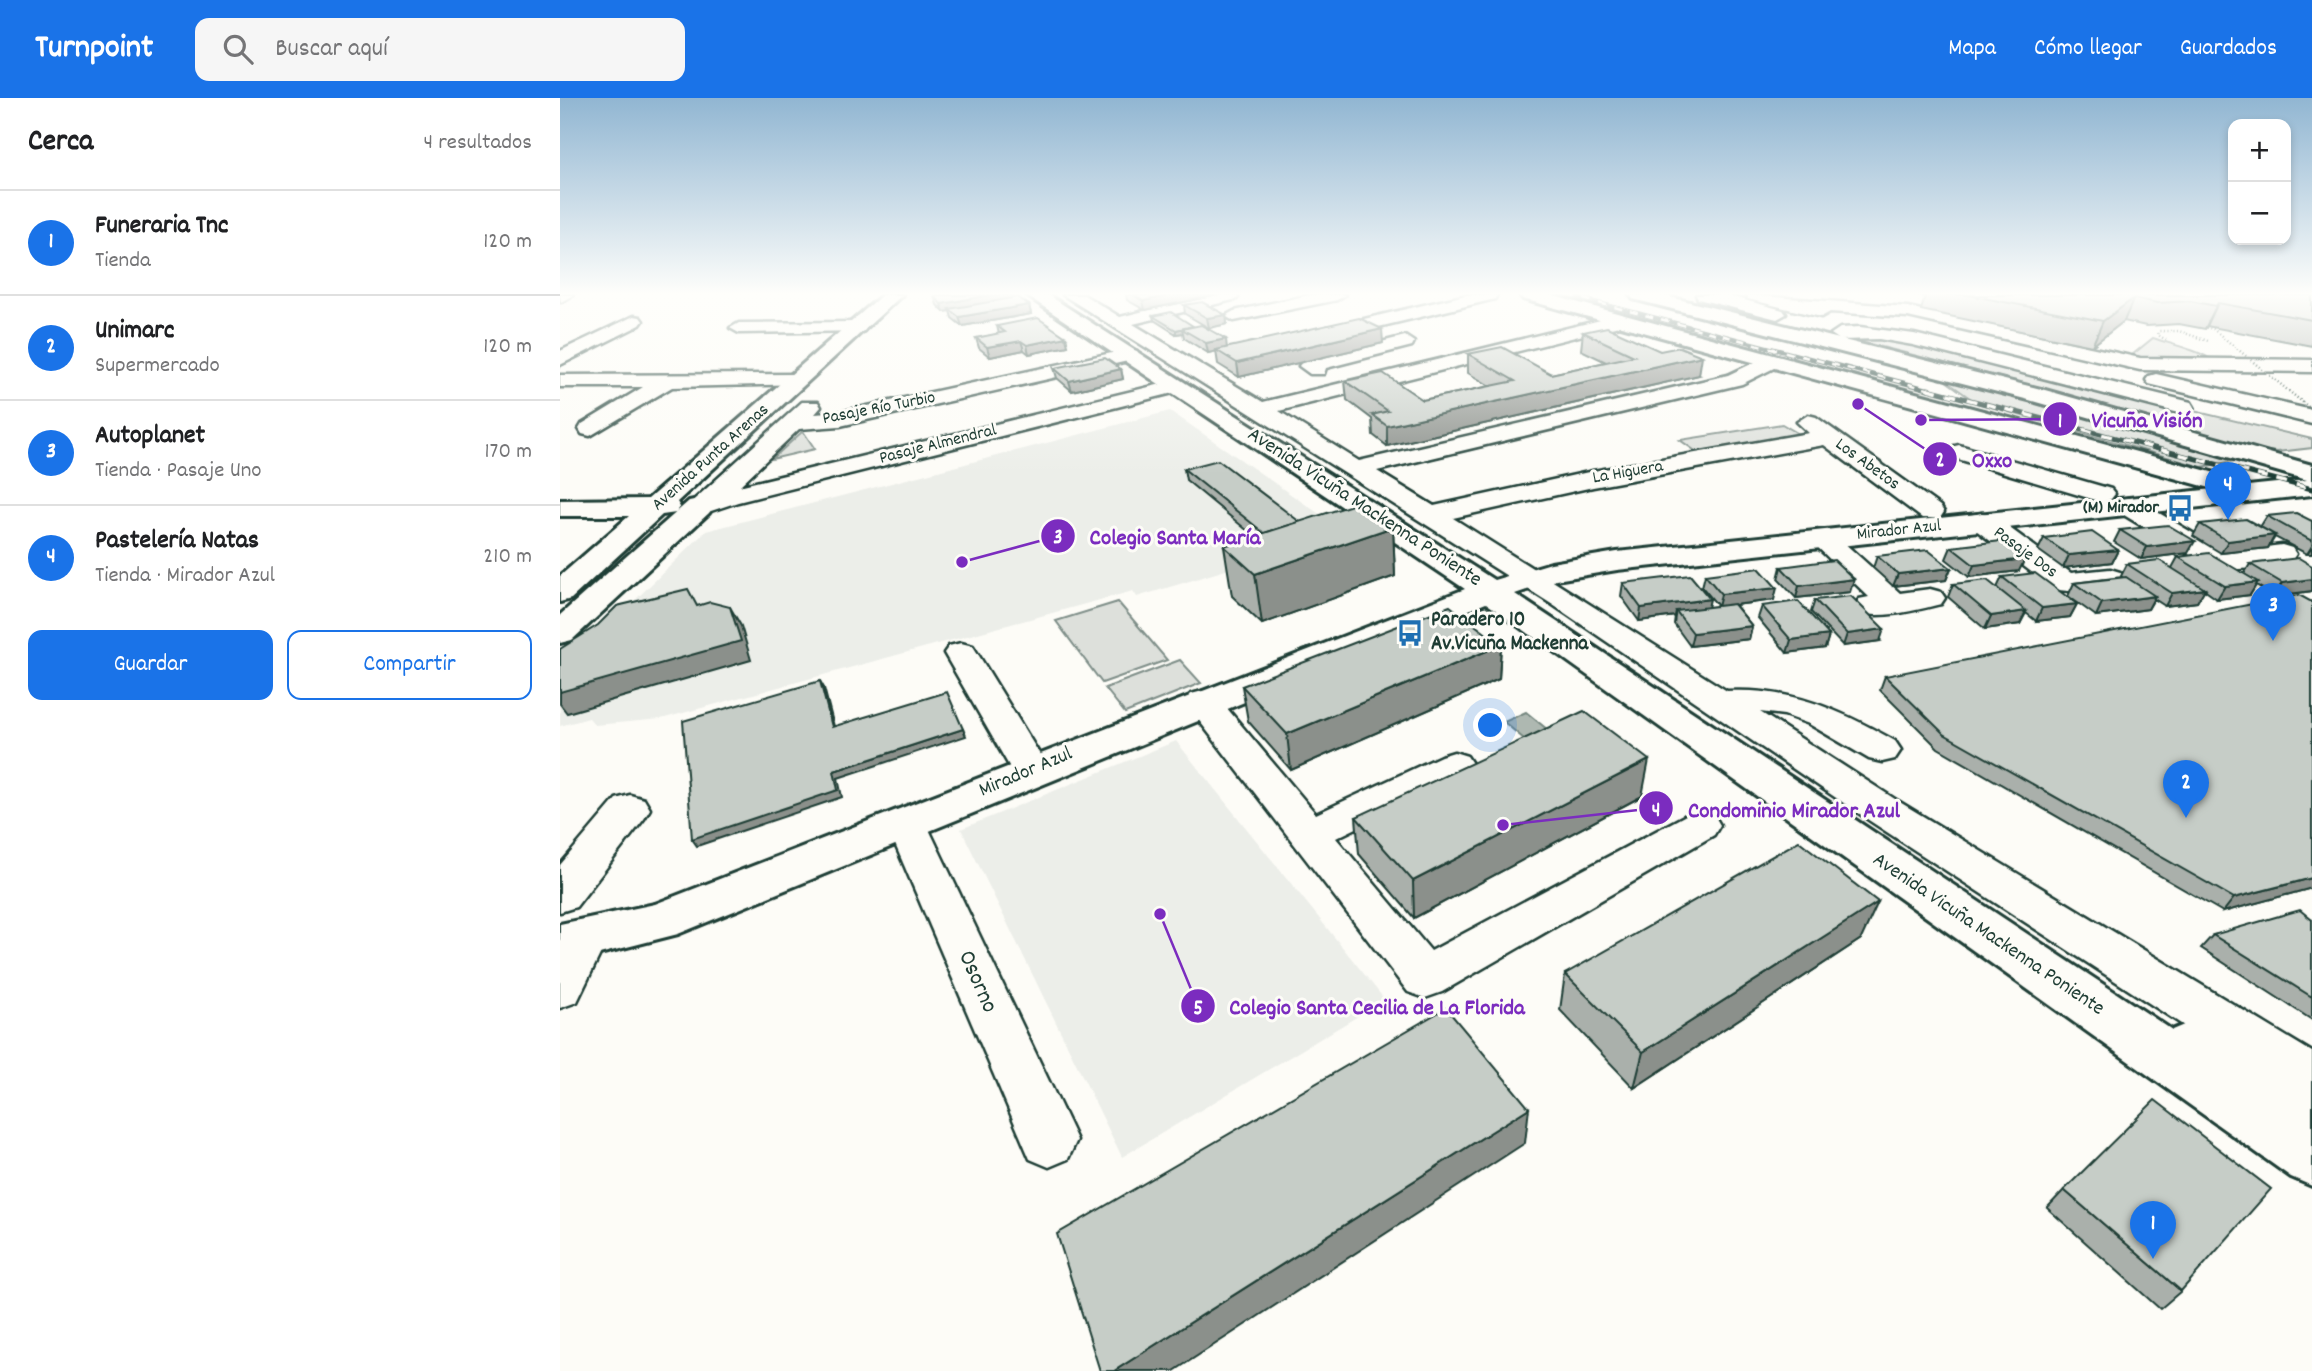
<!DOCTYPE html>
<html lang="es">
<meta charset="utf-8">
<style>
:root{--surface:#fff;--page:#f6f6f6;--text:#202124;--muted:#757577;--line:#e0e0e0;--accent:#1a73e8}
body{margin:0;font-family:Dekko,sans-serif;background:var(--page);color:var(--text)}
.controls{position:absolute;right:21px;top:21px;display:grid;overflow:hidden;border-radius:14px;box-shadow:0 4px 10px #0003}
.controls button{width:63px;height:63px;display:grid;place-items:center;padding:0;border:0;border-bottom:2px solid var(--line);background:var(--surface);color:var(--text);font:35px sans-serif}
.you{position:absolute;left:931px;top:628px;width:24px;height:24px;margin:-18px;border:5px solid #fff;border-radius:50%;background:#1a73e8;box-shadow:0 0 0 10px #1a73e833}
.badge{display:grid;place-items:center;width:46px;height:46px;border-radius:50%;background:var(--accent);color:#fff;font-size:23px;font-weight:700}
.pin{position:absolute;translate:-50% -58px;filter:drop-shadow(0 2px 4px #0008)}
.pin::after{content:'';position:absolute;top:37px;width:24px;height:21px;background:inherit;clip-path:polygon(0 0,100% 0,50% 100%)}
.list{margin:0;padding:0;list-style:none}
h2{display:flex;justify-content:space-between;align-items:center;height:91px;margin:0;padding:0 28px;font-size:30px}
h2 small{font-size:23px;font-weight:400;color:var(--muted)}
.list li{display:grid;grid-template-columns:46px 1fr auto;gap:21px;align-items:center;box-sizing:border-box;height:105px;padding:0 28px;border-top:2px solid var(--line)}
.list b{display:block;font-size:26px;white-space:nowrap}
.list p{margin:0;font-size:23px;white-space:nowrap;color:var(--muted)}
.list em{font-size:23px;font-style:normal;color:var(--muted)}
.actions{display:flex;gap:14px;padding:21px 28px}
.actions a{flex:1;padding:16px 0;border:2px solid var(--accent);border-radius:14px;text-align:center;font-size:24px;color:var(--accent)}
.actions .main{background:var(--accent);color:#fff}
.icon{flex:none;width:38px;height:38px;fill:none;stroke:currentColor;stroke-width:2;stroke-linecap:round;stroke-linejoin:round}
.map{position:relative;flex:none;width:1752px;height:1273px;overflow:hidden}
header{display:flex;align-items:center;gap:42px;box-sizing:border-box;height:98px;padding:0 35px;background:var(--accent);color:#fff}
header strong{font-size:33px}
nav{display:flex;gap:38px;margin-inline-start:auto;font-size:24px}
.search{width:490px;height:63px;background:var(--page);display:flex;align-items:center;gap:18px;box-sizing:border-box;padding:0 24px;border-radius:14px;color:var(--muted);font-size:26px}
main{display:flex}
aside{flex:1;background:var(--surface)}
.map>svg:first-child{display:block}
.built{fill:#eceee9}
.green{fill:#dde0db;stroke:#7e8e88;stroke-width:2}
.water{fill:#aeb8b1;stroke:#75877f;stroke-width:2}
.lines{fill:none;stroke-linecap:round;stroke-linejoin:round}
.minor-casing{stroke:#1f3d34;stroke-width:5}
.major-casing{stroke:#1f3d34;stroke-width:6}
.path{stroke:#1f3d34;stroke-width:2.5;stroke-dasharray:1 2.5;stroke-linecap:butt}
.minor{fill:#fdfcf7;fill-rule:evenodd}
.major{fill:#fdfcf7;fill-rule:evenodd}
.rail-far1-casing{stroke:#1f3d34;stroke-width:4.5}
.rail-casing{stroke:#1f3d34;stroke-width:5}
.rail-far1{stroke:#fdfcf7;stroke-width:2.5;stroke-dasharray:8;stroke-linecap:butt}
.rail{stroke:#fdfcf7;stroke-width:3.5;stroke-dasharray:10;stroke-linecap:butt}
.path-bridge{stroke:#1f3d34;stroke-width:2.5;stroke-dasharray:1 2.5;stroke-linecap:butt}
.wall{fill:#aab0ab;stroke:#1f3d34;stroke-width:2}
.shaded-wall{fill:#8b908b;stroke:#1f3d34;stroke-width:2}
.building{fill:#c6cdc7;stroke:#1f3d34;stroke-width:2}
.labels{text-anchor:middle;dominant-baseline:central;stroke-width:6;stroke-linejoin:round;paint-order:stroke}
.far-street-label{font-size:18px;fill:#1f3d34;stroke:#fdfcf7}
.far-poi-label{font-size:18px;font-weight:bold;fill:#1f3d34;stroke:#fdfcf7;text-anchor:end}
.street-label{font-size:21px;fill:#1f3d34;stroke:#fdfcf7}
.poi-label{font-size:21px;font-weight:bold;fill:#1f3d34;stroke:#fdfcf7;text-anchor:start}
.near-street-label{font-size:24px;fill:#1f3d34;stroke:#fdfcf7}
.leader{fill:none;stroke:#7b2cbf;stroke-width:2.5}
.callout-dot{fill:#7b2cbf;stroke:#fdfcf7;stroke-width:2.5}
.mark-label{font-size:21px;text-anchor:middle;font-weight:bold;fill:#fff}
.callout-label{font-size:23px;text-anchor:middle;font-weight:bold;fill:#7b2cbf;stroke:#fdfcf7;stroke-width:6;stroke-linejoin:round;paint-order:stroke}
</style>
<header>
<strong>Turnpoint</strong>
<div class="search"><svg class="icon" aria-label="search" viewBox="0 0 24 24"><circle cx="10" cy="10" r="6"/><path d="M15 15l6 6"/></svg>Buscar aquí</div>
<nav><a>Mapa</a><a>Cómo llegar</a><a>Guardados</a></nav>
</header>
<main>
<aside>
<h2>Cerca<small>4 resultados</small></h2>
<ul class="list">
<li><span class="badge">1</span><div><b>Funeraria Tnc</b><p>Tienda</p></div><em>120 m</em></li>
<li><span class="badge">2</span><div><b>Unimarc</b><p>Supermercado</p></div><em>120 m</em></li>
<li><span class="badge">3</span><div><b>Autoplanet</b><p>Tienda · Pasaje Uno</p></div><em>170 m</em></li>
<li><span class="badge">4</span><div><b>Pastelería Natas</b><p>Tienda · Mirador Azul</p></div><em>210 m</em></li>
</ul>
<div class="actions"><a class="main">Guardar</a><a>Compartir</a></div>
</aside>
<div class="map">
<svg width="1752" height="1273" viewBox="0 0 1752 1273">
<rect width="100%" height="100%" fill="#fdfcf7"/>
<filter id="ink" filterUnits="userSpaceOnUse"><feTurbulence type="fractalNoise" baseFrequency=".0143" numOctaves="2"/><feDisplacementMap in="SourceGraphic" scale="14" xChannelSelector="R" yChannelSelector="G"/><feConvolveMatrix kernelMatrix="1 2 1 2 8 2 1 2 1" color-interpolation-filters="sRGB"/></filter>
<g filter="url(#ink)">
<g class="built">
<path d="M610 313 787 435 577 499 573 493 101 621 35 627 29 620 0 628V575L146 433Z"/>
<path d="M616 643 825 902 562 1059 401 731Z"/>
</g>
<g class="green">
<path d="M1305 235 1752 341V350L1717 354 1700 352 1467 286 1295 242 1290 237Z"/>
<path d="M1593 240C1613 247 1636 251 1654 263H1595L1572 257Z"/>
<path d="M1379 278 1482 304 1679 362 1642 369 1417 305Z"/>
<path d="M1222 326 1244 339 1141 357 1120 342Z"/>
<path d="M243 333 255 351 212 361Z"/>
<path d="M558 504 607 562 542 585 496 523Z"/>
<path d="M620 562 641 585 565 615 545 590Z"/>
</g>
<path class="water" d="M966 614 993 636 971 647 944 624Z"/>
<g class="lines">
<defs>
<g id="minor">
<path d="M0 197H13L1 204Z"/>
<path d="M503 197H524L560 219 649 197H679L677 201 573 226 703 304 1061 217 1070 222 1067 226 719 313 799 363 1168 277 1206 259H1220L1223 263 1220 267 1182 286 817 373 874 408 1033 373 1249 335 1237 324 1248 317 1256 319 1380 408 1384 414 1380 420H1362L1264 347 1033 389 893 420 1167 593C1232 590 1280 612 1335 643L1341 652 1335 661 1322 664 1309 661 1249 626 1224 617 1200 614 1338 703 1752 954V1006L1733 999 1310 723 993 507Z"/>
<path d="M750 197H785L777 202 674 223 665 218 674 213Z"/>
<path d="M906 197H937L935 201 760 243 751 237 753 233Z"/>
<path d="M1136 197H1165L1223 212 1226 216 1217 221 1138 201Z"/>
<path d="M1186 197 1348 209 1580 260 1752 262V274L1580 272 1348 219 1270 214 1261 219 1188 201Z"/>
<path d="M74 218 80 219 83 223 80 227 0 267V253Z"/>
<path d="M298 224 304 225 307 229 304 233 179 235 170 230 179 225Z"/>
<path d="M1300 229 1354 236 1631 304 1634 309 1623 316 1353 247 1319 241 1280 242 1271 236 1280 230Z"/>
<path d="M845 238 854 244 852 248 766 270 764 276H750L739 268 742 264Z"/>
<path d="M570 251 577 253 580 257 577 261 280 328 239 331 179 388 618 282 628 288 625 292 178 404 139 417 130 415 126 409 242 304H258L261 309 255 316 280 314Z"/>
<path d="M238 276 248 282 245 286 112 289 30 338 22 336 19 331 22 326 83 289H0V277Z"/>
<path d="M1596 276 1752 312V326L1589 286 1586 282 1589 278Z"/>
<path d="M1399 347 1551 391 1555 396 1551 401 1542 404 1391 359 1387 354 1391 349Z"/>
<path d="M1568 400 1577 402 1665 454 1722 447 1732 450 1736 456 1732 462C1708 468 1674 475 1650 469L1559 414 1555 408 1559 402Z"/>
<path d="M1422 415 1432 417 1511 475 1550 471 1560 474 1565 480 1560 486C1540 491 1515 496 1494 491L1412 429 1408 423 1412 417Z"/>
<path d="M1263 433 1273 435 1340 495 1370 491 1381 494 1385 500 1381 506C1357 512 1323 521 1299 515L1295 508 1299 501 1309 499 1249 441 1253 435Z"/>
<path d="M401 545 413 548 490 673 485 682 471 686 457 682 452 673 384 555 389 548Z"/>
<path d="M643 593 655 596 756 716 881 658 894 654 907 658 913 667 907 676 776 740 871 853 1126 717 1140 712 1154 717 1160 727 1154 737 882 894 865 900 848 894 631 612 625 604 631 596Z"/>
<path d="M70 697 84 701 90 711 84 721 16 809 0 814V767L56 701Z"/>
<path d="M346 710 360 715 366 725 508 1023 517 1042 508 1061 489 1069 470 1061 326 725 332 715Z"/>
<path d="M24 823 40 829 47 842 17 904 0 910V843L8 829Z"/>
</g>
<g id="major">
<path d="M322 197H342L117 404 120 409 116 415 102 417 11 501 0 504V478L69 418H0V402L88 401Z"/>
<path d="M466 197H488L934 482 991 465 1057 454 1654 391 963 201 960 197H990L1685 383 1688 388 1747 382 1469 302 1073 201 1070 197H1102L1485 292 1752 367V397L1057 472 996 482 955 496 1612 932 1631 924 1650 931 1752 990V1088L1731 1079 926 505 118 836 0 866V826L95 806 905 491Z"/>
<path d="M139 401 149 403 153 409 149 415 12 542 0 545V517L129 403Z"/>
</g>
</defs>
<use href="#minor" class="minor-casing"/>
<use href="#major" class="major-casing"/>
<path class="path" d="M1606 242 1598 237 1599 233H1619L1648 243"/>
<use href="#minor" class="minor"/>
<use href="#major" class="major"/>
<defs>
<path id="rail-far1" d="M1008 197 1375 293"/>
<path id="rail" d="M1368 291 1752 391"/>
</defs>
<use href="#rail-far1" class="rail-far1-casing"/>
<use href="#rail" class="rail-casing"/>
<use href="#rail-far1" class="rail-far1"/>
<use href="#rail" class="rail"/>
<path class="path-bridge" d="M1646 229 1653 231 1752 312"/>
</g>
<g class="wall">
<path d="M379 197H453V199L469 207 471 216 402 228 392 220 390 213 384 214 377 207 374 198Z"/>
<path d="M566 197H658L585 212 567 202Z"/>
<path d="M1358 197H1752V248L1647 228 1645 231 1619 226 1586 228 1564 223 1532 248 1361 212 1365 199Z"/>
<path d="M624 207 666 217 667 226 649 230 625 216Z"/>
<path d="M593 218 667 249 823 245 679 279 658 266 656 253 648 255 624 240 623 235 616 236 594 222Z"/>
<path d="M437 228 506 239 508 248 469 256 464 252 430 259 419 250 416 240 439 236Z"/>
<path d="M1023 234 1139 277 827 348 813 337 812 321 787 302 785 283 863 302 930 288 908 275V256L991 276 1046 264 1021 252Z"/>
<path d="M494 270 561 271 563 281 512 293 497 280Z"/>
<path d="M624 371 740 424 833 429 835 478 702 526 672 498 664 448 694 438 626 382Z"/>
<path d="M1707 418 1752 423V456H1747L1715 439 1708 450 1661 455 1633 438 1640 426 1700 429Z"/>
<path d="M1560 432 1628 455 1581 461 1554 444Z"/>
<path d="M1484 440 1558 452 1552 464 1503 470 1478 452Z"/>
<path d="M1391 449 1459 473 1409 479 1386 461Z"/>
<path d="M1317 458 1391 470 1386 482 1333 488 1313 470Z"/>
<path d="M1618 459 1684 476 1690 466 1752 468V493L1714 498 1696 487 1690 497 1657 501 1644 492 1637 504 1605 508 1594 501 1588 511 1536 518 1508 498 1514 485 1562 479 1561 478 1567 466 1612 470Z"/>
<path d="M1221 469 1290 494 1236 500 1218 481Z"/>
<path d="M1145 477 1214 502 1175 507 1192 528 1189 541 1130 548 1114 526 1115 518 1079 523 1061 498 1063 485 1148 509 1158 508 1142 489Z"/>
<path d="M1442 479 1517 506 1510 519 1476 523 1466 515 1460 526 1425 531 1388 499 1393 486 1437 490Z"/>
<path d="M1255 502 1320 543 1283 548 1251 514Z"/>
<path d="M1202 508 1269 537 1265 550 1227 555 1198 520Z"/>
<path d="M941 547 939 581 731 672 688 623 682 588Z"/>
<path d="M1325 578 1752 790 1663 814 1378 650 1320 592Z"/>
<path d="M1082 698 854 820 799 756 796 719Z"/>
<path d="M1752 822V922L1641 850 1653 837Z"/>
<path d="M1301 841 1074 990 1000 912 1005 876Z"/>
<path d="M1504 1092 1621 1193 1600 1211 1487 1110Z"/>
</g>
<g class="shaded-wall">
<path d="M431 197H453L454 203 389 211 390 213 384 214 381 206Z"/>
<path d="M613 197H658L585 212 583 203Z"/>
<path d="M1574 200 1564 223 1532 248 1543 223Z"/>
<path d="M1658 205 1647 228 1645 231 1656 208Z"/>
<path d="M469 207 471 216 402 228 399 219Z"/>
<path d="M666 217 667 226 649 230 647 220Z"/>
<path d="M633 228 622 231 623 235 616 236V232Z"/>
<path d="M822 231 823 245 679 279 677 265Z"/>
<path d="M506 239 508 248 469 256 467 247Z"/>
<path d="M666 241 667 251 648 255 646 245Z"/>
<path d="M461 243 464 252 430 259 427 249Z"/>
<path d="M1142 258 1139 277 827 348V328Z"/>
<path d="M561 271 563 281 512 293 509 283Z"/>
<path d="M833 429 835 478 702 526 695 476Z"/>
<path d="M1715 437 1708 450 1661 455 1668 443Z"/>
<path d="M1635 443 1628 455 1581 461 1587 449Z"/>
<path d="M1752 448V456H1747Z"/>
<path d="M1558 452 1552 464 1503 470 1509 457Z"/>
<path d="M1465 461 1459 473 1409 479 1414 467Z"/>
<path d="M1391 470 1386 482 1333 488 1338 476Z"/>
<path d="M1294 481 1290 494 1236 500 1239 488Z"/>
<path d="M1752 481V493L1714 498 1722 485Z"/>
<path d="M1698 484 1690 497 1657 501 1665 488Z"/>
<path d="M1217 490 1214 502 1158 509 1161 496Z"/>
<path d="M1645 491 1637 504 1605 508 1612 495Z"/>
<path d="M1595 498 1588 511 1536 518 1542 505Z"/>
<path d="M1150 501 1147 514 1116 513 1115 518 1079 523 1081 510Z"/>
<path d="M1517 506 1510 519 1476 523 1482 510Z"/>
<path d="M170 509 181 528 191 562 7 615 0 606V594Z"/>
<path d="M1466 513 1460 526 1425 531 1431 518Z"/>
<path d="M1192 528 1189 541 1130 548 1133 535Z"/>
<path d="M1324 531 1320 543 1283 548 1287 536Z"/>
<path d="M1269 537 1265 550 1227 555 1231 542Z"/>
<path d="M941 547 939 581 731 672 727 636Z"/>
<path d="M260 583 264 590 276 636 272 629Z"/>
<path d="M403 631 406 638 278 680 282 699 137 748 132 741 274 673Z"/>
<path d="M1089 662 1082 698 854 820 853 783Z"/>
<path d="M1752 780V790L1663 814 1674 800Z"/>
<path d="M1318 804 1301 841 1074 990 1083 954Z"/>
<path d="M969 1010 965 1045 614 1273H554Z"/>
</g>
<g class="building">
<path d="M379 197H431L381 206 374 198Z"/>
<path d="M573 197H613L583 203Z"/>
<path d="M1408 197H1752V222L1658 205 1656 208 1630 203 1597 205 1574 200 1543 223Z"/>
<path d="M458 199 469 207 399 219 389 211Z"/>
<path d="M642 204 666 217 647 220 624 207Z"/>
<path d="M611 214 633 228 616 232 593 218Z"/>
<path d="M478 220 506 239 467 247 461 243 427 249 416 240 445 234 437 228Z"/>
<path d="M799 220 822 231 677 265 656 252Z"/>
<path d="M641 227 666 241 646 245 622 231Z"/>
<path d="M1047 229 1100 253 1120 249 1142 258 827 328 812 317 828 313 785 283 823 275 863 302 955 283 908 256 942 249 991 276 1074 258 1023 234Z"/>
<path d="M545 260 561 271 509 283 494 270Z"/>
<path d="M658 362 740 424 704 435 624 371Z"/>
<path d="M798 405 833 429 695 476 664 448Z"/>
<path d="M1736 415 1752 423V443L1707 418Z"/>
<path d="M1686 421 1715 437 1668 443 1640 426Z"/>
<path d="M1608 427 1635 443 1587 449 1560 432Z"/>
<path d="M1532 434 1558 452 1509 457 1484 440Z"/>
<path d="M1441 443 1465 461 1414 467 1391 449Z"/>
<path d="M1368 452 1391 470 1338 476 1317 458Z"/>
<path d="M1649 455 1698 484 1665 488 1618 459Z"/>
<path d="M1739 460 1752 468V481L1722 485 1690 466Z"/>
<path d="M1274 462 1294 481 1239 488 1221 469Z"/>
<path d="M1599 462 1645 491 1612 495 1567 466Z"/>
<path d="M1199 470 1217 490 1161 496 1145 477Z"/>
<path d="M1475 475 1517 506 1482 510 1442 479Z"/>
<path d="M1130 477 1150 501 1081 510 1063 485Z"/>
<path d="M1566 479 1595 498 1542 505 1514 485Z"/>
<path d="M1427 482 1466 513 1431 518 1393 486Z"/>
<path d="M128 491 137 508 150 504 170 509 181 543 0 594V551L38 527 57 508Z"/>
<path d="M1739 497 1752 504V780L1674 800 1384 636 1325 578Z"/>
<path d="M1291 498 1324 531 1287 536 1255 502Z"/>
<path d="M1238 503 1269 537 1231 542 1202 508Z"/>
<path d="M1174 506 1192 528 1133 535 1116 513Z"/>
<path d="M890 508 941 547 727 636 682 588Z"/>
<path d="M260 583 272 629 387 594 403 631 274 673 278 692 132 741 123 623Z"/>
<path d="M1024 613 1089 662 853 783 796 719Z"/>
<path d="M1239 743 1318 804 1083 954 1005 876Z"/>
<path d="M1740 812 1752 822V899L1653 837Z"/>
<path d="M886 910 969 1010 554 1273H540L497 1136Z"/>
<path d="M1595 1002 1711 1091 1621 1193 1504 1092Z"/>
</g>
</g>
<linearGradient id="sky" x2="0" y2="1"><stop stop-color="#91b6d2"/><stop offset="0.52" stop-color="#fefefb"/><stop offset="1" stop-color="#fefefb" stop-opacity="0"/></linearGradient>
<rect width="1752" height="376" fill="url(#sky)"/>
<defs>
<symbol id="bus-bare" viewBox="-9 -9 18 18"><path d="M-5-6H5V4H4V6H2V4H-2V6H-4V4H-5ZM-3.5-4V0h7V-4ZM-3.5 1.2v1.5H-2V1.2ZM2 1.2v1.5H3.5V1.2Z" fill="#1f6fb2" stroke="#fdfcf7" stroke-width="2.5" paint-order="stroke"/></symbol>
</defs>
<g fill-rule="evenodd">
<use href="#bus-bare" x="1601" y="391" width="38" height="38"/>
<use href="#bus-bare" x="831" y="516" width="38" height="38"/>
</g>
<g class="labels">
<g class="far-street-label">
<text transform="translate(319 311) rotate(-11)">Pasaje Río Turbio</text>
<text transform="translate(378 347) rotate(-14)">Pasaje Almendral</text>
<text transform="translate(151 360) rotate(-42)">Avenida Punta Arenas</text>
<text transform="translate(1307 367) rotate(36)">Los Abetos</text>
<text transform="translate(1068 375) rotate(-10)">La Higuera</text>
<text transform="translate(1339 433) rotate(-6)">Mirador Azul</text>
<text transform="translate(1465 455) rotate(36)">Pasaje Dos</text>
</g>
<g class="far-poi-label">
<text x="1599" y="410">(M) Mirador</text>
</g>
<g class="street-label">
<text transform="translate(804 410) rotate(33)">Avenida Vicuña Mackenna Poniente</text>
<text transform="translate(466 675) rotate(-23)">Mirador Azul</text>
<text transform="translate(1428 837) rotate(34)">Avenida Vicuña Mackenna Poniente</text>
</g>
<g class="poi-label">
<text x="871" y="523">Paradero 10<tspan x="871" dy="24">Av.Vicuña Mackenna</tspan></text>
</g>
<g class="near-street-label">
<text transform="translate(417 884) rotate(66)">Osorno</text>
</g>
</g>
<path class="leader" d="M1361 322L1500 321M1298 306L1380 361M402 464L498 438M943 727L1096 710M600 816L638 908"/>
<g class="callout-dot">
<circle cx="1361" cy="322" r="7"/>
<circle cx="1298" cy="306" r="7"/>
<circle cx="402" cy="464" r="7"/>
<circle cx="943" cy="727" r="7"/>
<circle cx="600" cy="816" r="7"/>
<circle cx="1500" cy="321" r="18"/>
<circle cx="1380" cy="361" r="18"/>
<circle cx="498" cy="438" r="18"/>
<circle cx="1096" cy="710" r="18"/>
<circle cx="638" cy="908" r="18"/>
</g>
<g class="mark-label">
<text x="1500" y="329">1</text>
<text x="1380" y="368">2</text>
<text x="498" y="445">3</text>
<text x="1096" y="718">4</text>
<text x="638" y="916">5</text>
</g>
<g class="callout-label">
<text x="1587" y="329">Vicuña Visión</text>
<text x="1432" y="369">Oxxo</text>
<text x="615" y="446">Colegio Santa María</text>
<text x="1234" y="719">Condominio Mirador Azul</text>
<text x="817" y="916">Colegio Santa Cecilia de La Florida</text>
</g>
</svg>
<div class="controls">
<button>+</button>
<button>−</button>
</div>
<div class="you"></div>
<div class="pin badge" style="left:1593px;top:1161px">1</div>
<div class="pin badge" style="left:1626px;top:720px">2</div>
<div class="pin badge" style="left:1713px;top:543px">3</div>
<div class="pin badge" style="left:1668px;top:422px">4</div>
</div>
</main>
